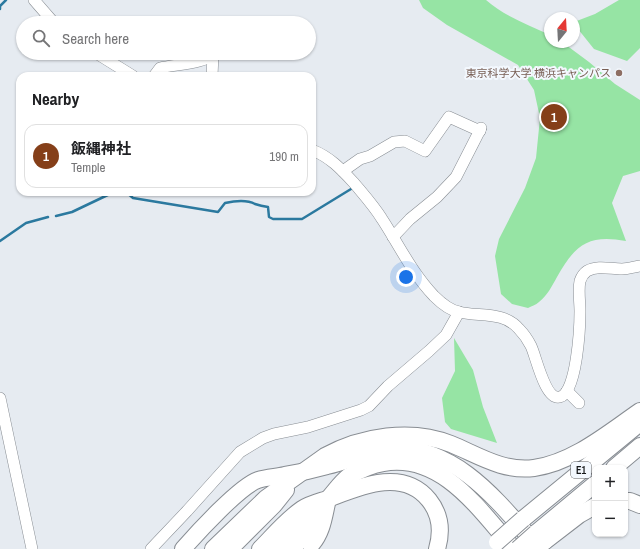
<!DOCTYPE html>
<meta charset="utf-8">
<style>
:root{--surface:#fff;--page:#f6f6f6;--text:#202124;--muted:#757577;--line:#e0e0e0;--accent:#853f19}
body{margin:0;font-family:"Archivo Narrow","Noto Sans JP",sans-serif;background:var(--page);color:var(--text)}
.controls{position:absolute;right:12px;bottom:12px;display:grid;overflow:hidden;border-radius:8px;box-shadow:0 1px 3px #0004}
.controls button{width:36px;height:36px;display:grid;place-items:center;padding:0;border:0;border-bottom:1px solid var(--line);background:var(--surface);color:var(--text);font:20px sans-serif}
.compass{position:absolute;left:544px;top:12px;width:36px;height:36px;border-radius:50%;background:var(--surface);box-shadow:0 1px 3px #0004;rotate:18deg}
.you{position:absolute;left:406px;top:277px;width:14px;height:14px;margin:-10px;border:3px solid #fff;border-radius:50%;background:#1a73e8;box-shadow:0 0 0 6px #1a73e833}
.badge{display:grid;place-items:center;width:26px;height:26px;border-radius:50%;background:var(--accent);color:#fff;font-size:13px;font-weight:700}
.pin{position:absolute;translate:-50% -50%;border:2px solid #fff;box-shadow:0 1px 4px #0006}
.list{margin:0;padding:0;list-style:none}
h2{display:flex;justify-content:space-between;align-items:center;height:52px;margin:0;padding:0 16px;font-size:17px}
h2 small{font-size:13px;font-weight:400;color:var(--muted)}
.list li{display:grid;grid-template-columns:26px 1fr auto;gap:12px;align-items:center;box-sizing:border-box;height:64px;margin:0 8px 8px;padding:0 8px;border:1px solid var(--line);border-radius:12px}
.list b{display:block;font-size:15px;white-space:nowrap}
.list p{margin:0;font-size:13px;white-space:nowrap;color:var(--muted)}
.list em{font-size:13px;font-style:normal;color:var(--muted)}
.icon{flex:none;width:22px;height:22px;fill:none;stroke:currentColor;stroke-width:2;stroke-linecap:round;stroke-linejoin:round}
.map{position:relative;flex:none;width:640px;height:549px;overflow:hidden}
.search{position:absolute;background:var(--surface);box-shadow:0 1px 3px #0004;left:16px;top:16px;width:300px;height:44px;display:flex;align-items:center;gap:10px;box-sizing:border-box;padding:0 14px;border-radius:22px;color:var(--muted);font-size:15px}
.panel{position:absolute;background:var(--surface);box-shadow:0 1px 3px #0004;left:16px;top:72px;width:300px;height:124px;border-radius:12px}
.map>svg:first-child{display:block}
.green{fill:#96e4a4}
.lines{fill:none;stroke-linecap:round;stroke-linejoin:round}
.stream{stroke:#2b799f;stroke-width:2.5}
.minor-casing{stroke:#888d93;stroke-width:12}
.highway-casing{stroke:#888d93;stroke-width:18}
.minor{stroke:#fff;stroke-width:11}
.highway{stroke:#fff;stroke-width:16}
.highway-bridge-casing{stroke:#888d93;stroke-width:18;stroke-linecap:butt}
.highway-bridge{stroke:#fff;stroke-width:16}
.education-dot{fill:#8d6e63;stroke:#f3f8fe;stroke-width:1.5}
.labels{text-anchor:middle;dominant-baseline:central;stroke-width:4;stroke-linejoin:round;paint-order:stroke}
.shield{fill:#f3f8fe;stroke:#585a5e;stroke-width:1}
.shield-label{font-size:10px;font-weight:bold;fill:#151719}
.education-label{font-size:11px;fill:#785e54;stroke:#f3f8fe;text-anchor:end}
</style>
<div class="map">
<svg width="640" height="549" viewBox="0 0 640 549">
<rect width="100%" height="100%" fill="#e6ebf1"/>
<g class="green">
<path d="M419 0H486C504 16 528 25 550 35V42H562L589 62 615 84 640 100V171L623 176 612 203 626 241C588 234 575 245 557 277 552 286 547 296 539 302 536 305 531 306 528 308L512 304 501 294 495 256 499 239 525 188 536 158 540 118 534 90 518 65 447 25 423 8Z"/>
<path d="M619 0H640V48L627 61 594 49 574 24V22L595 14Z"/>
<path d="M454 338 473 370 483 407 497 443 451 429 445 422 442 398 455 371Z"/>
</g>
<g class="lines">
<g class="stream">
<path d="M0 9V6L6 0"/>
<path d="M126 192 133 198 218 212 225 203C234 201 246 199 255 204 261 206 261 206 268 207L269 217 273 219H302L351 189"/>
<path d="M56 216 72 212 114 192"/>
<path d="M0 241 26 223 48 217"/>
</g>
<defs>
<g id="minor">
<path d="M34 0 54 23"/>
<path d="M96 53 133 76"/>
<path d="M154 76 160 68C176 64 204 64 215 53"/>
<path d="M212 76 213 55"/>
<path d="M312 150C330 157 341 169 354 183 364 195 374 206 382 219 399 245 412 273 434 296 441 303 449 310 459 312 479 317 504 311 519 329 523 333 528 340 531 346 536 356 545 401 560 397 577 393 580 326 580 311 580 302 578 290 580 281 581 278 584 273 587 271 598 265 610 269 622 269 628 269 634 267 640 266"/>
<path d="M343 171 360 159 370 156 394 142 405 141 425 151 449 117 480 131"/>
<path d="M393 237 410 219 437 197 456 177 481 128"/>
<path d="M567 391 579 403"/>
<path d="M0 398 32 549"/>
<path d="M151 549 187 511 240 452 263 438 274 434 308 427 361 410 369 406 388 386 429 351 446 335 459 312"/>
</g>
<g id="highway">
<path d="M614 468 640 446"/>
<path d="M625 501H630L640 505"/>
<path d="M523 519 640 423"/>
<path d="M536 533 595 484"/>
<path d="M544 542 579 515 595 506"/>
<path d="M311 545C323 532 324 515 328 499"/>
<path d="M183 549C197 533 240 486 258 480 267 477 277 477 285 475 299 473 313 470 327 466 349 461 368 451 391 449 457 445 500 504 539 548"/>
<path d="M213 549 266 498 325 456C362 436 411 428 451 444 478 455 503 472 534 468 574 462 608 433 640 411"/>
<path d="M230 549 274 505 286 490"/>
<path d="M260 549C273 536 286 520 302 509 311 503 323 501 333 497 364 485 404 469 429 500 441 515 442 532 437 549"/>
<path d="M275 549C293 532 312 516 328 499 335 491 341 482 349 476 360 470 371 465 383 463 442 452 480 511 514 549"/>
<path d="M292 549 311 529"/>
</g>
</defs>
<use href="#minor" class="minor-casing"/>
<use href="#highway" class="highway-casing"/>
<use href="#minor" class="minor"/>
<use href="#highway" class="highway"/>
<defs>
<g id="highway-bridge">
<path d="M497 542 523 519"/>
<path d="M518 549 536 533"/>
<path d="M536 549 544 542"/>
</g>
</defs>
<use href="#highway-bridge" class="highway-bridge-casing"/>
<use href="#highway-bridge" class="highway-bridge"/>
</g>
<circle class="education-dot" cx="619" cy="73" r="4"/>
<g class="labels">
<rect class="shield" x="571" y="462" width="20" height="16" rx="3"/>
<g class="shield-label">
<text x="581" y="470">E1</text>
</g>
<g class="education-label">
<text x="611" y="73">東京科学大学 横浜キャンパス</text>
</g>
</g>
</svg>
<div class="controls">
<button>+</button>
<button>−</button>
</div>
<svg class="compass" viewBox="-18 -18 36 36"><path d="M0-13l5 13h-10z" fill="#e53935"/><path d="M0 13l5-13h-10z" fill="#757577"/></svg>
<div class="you"></div>
<div class="pin badge" style="left:554px;top:117px">1</div>
<div class="search"><svg class="icon" aria-label="search" viewBox="0 0 24 24"><circle cx="10" cy="10" r="6"/><path d="M15 15l6 6"/></svg>Search here</div>
<section class="panel">
<h2>Nearby<small></small></h2>
<ul class="list">
<li><span class="badge">1</span><div><b>飯縄神社</b><p>Temple</p></div><em>190 m</em></li>
</ul>
</section>
</div>
